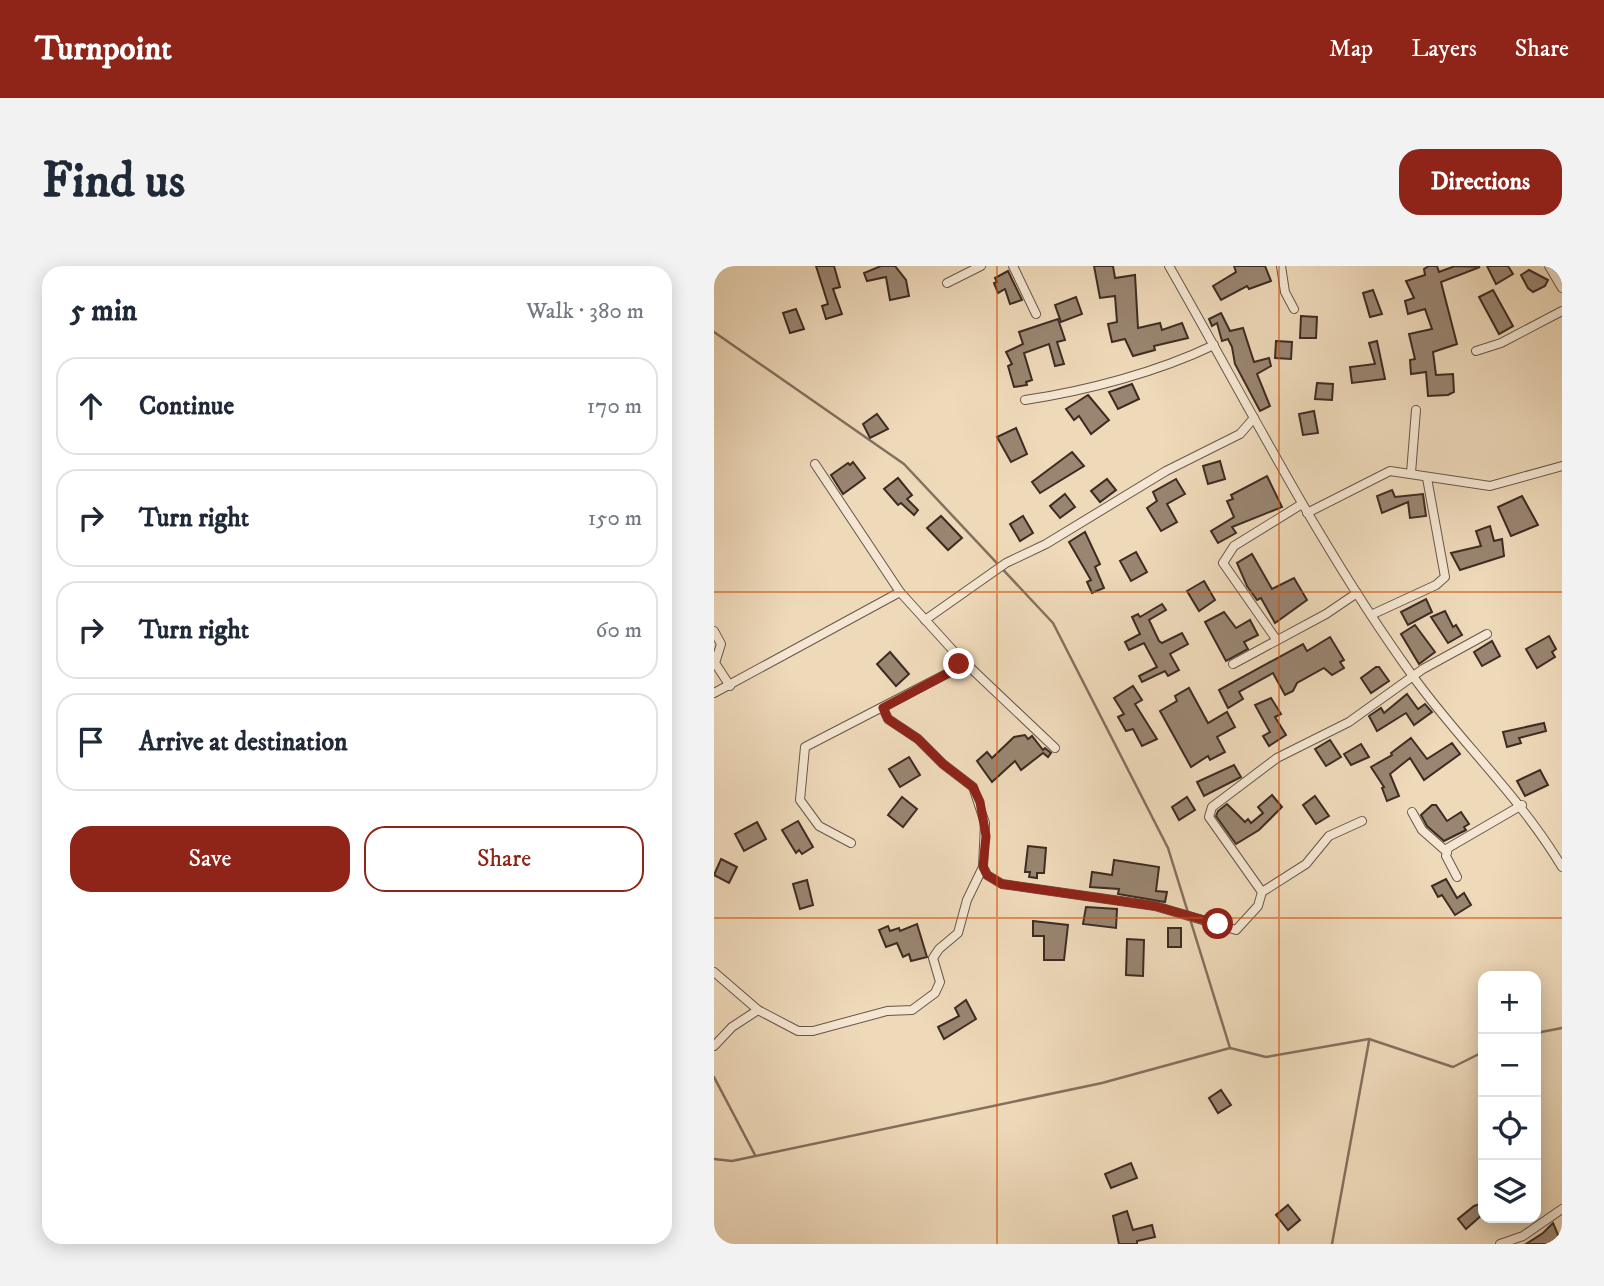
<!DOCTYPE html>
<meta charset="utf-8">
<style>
:root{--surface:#fff;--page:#f2f2f3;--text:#1f2937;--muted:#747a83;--line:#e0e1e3;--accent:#8f2418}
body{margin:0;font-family:"IM FELL DW Pica",serif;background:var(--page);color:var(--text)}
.controls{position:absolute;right:21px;bottom:21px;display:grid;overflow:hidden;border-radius:14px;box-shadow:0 4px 18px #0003}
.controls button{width:63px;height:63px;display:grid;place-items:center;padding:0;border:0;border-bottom:2px solid var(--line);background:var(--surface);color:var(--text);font:35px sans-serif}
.stop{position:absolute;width:21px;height:21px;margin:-16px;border:5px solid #8f2418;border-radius:50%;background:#fff}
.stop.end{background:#8f2418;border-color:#fff;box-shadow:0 2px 7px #0008}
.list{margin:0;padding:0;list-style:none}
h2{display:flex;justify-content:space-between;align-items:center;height:91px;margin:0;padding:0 28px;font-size:30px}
h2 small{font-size:23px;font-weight:400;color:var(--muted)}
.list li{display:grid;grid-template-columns:46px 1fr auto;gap:21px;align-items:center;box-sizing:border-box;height:98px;margin:0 14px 14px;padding:0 14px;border:2px solid var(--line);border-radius:21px}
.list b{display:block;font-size:26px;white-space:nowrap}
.list em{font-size:23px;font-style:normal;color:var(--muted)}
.actions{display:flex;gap:14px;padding:21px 28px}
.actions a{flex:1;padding:16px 0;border:2px solid var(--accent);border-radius:21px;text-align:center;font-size:24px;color:var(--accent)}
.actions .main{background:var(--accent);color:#fff}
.icon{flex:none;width:38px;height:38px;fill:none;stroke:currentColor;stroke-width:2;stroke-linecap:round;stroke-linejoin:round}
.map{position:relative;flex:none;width:848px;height:978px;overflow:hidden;border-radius:21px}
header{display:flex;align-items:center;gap:42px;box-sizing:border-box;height:98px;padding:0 35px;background:var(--accent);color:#fff}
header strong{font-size:33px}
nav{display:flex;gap:38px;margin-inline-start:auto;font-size:24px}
.intro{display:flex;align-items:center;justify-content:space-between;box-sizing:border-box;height:168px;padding:0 42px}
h1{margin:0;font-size:49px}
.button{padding:18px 32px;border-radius:21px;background:var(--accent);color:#fff;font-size:24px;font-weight:700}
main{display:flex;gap:42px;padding:0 42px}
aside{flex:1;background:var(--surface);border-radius:21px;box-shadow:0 4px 18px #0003}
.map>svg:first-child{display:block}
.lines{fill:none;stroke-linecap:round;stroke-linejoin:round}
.stream{stroke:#83705e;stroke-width:2.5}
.building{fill:#998571;stroke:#3d2b23;stroke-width:2}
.minor-casing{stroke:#695648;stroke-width:10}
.minor{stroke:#f4e6d2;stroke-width:8}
.route{stroke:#8f2418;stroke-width:9}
.grid{fill:none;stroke:#ce520f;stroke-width:2;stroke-opacity:0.55}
</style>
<header>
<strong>Turnpoint</strong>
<nav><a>Map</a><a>Layers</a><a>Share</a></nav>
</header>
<div class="intro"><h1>Find us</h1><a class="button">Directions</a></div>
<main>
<aside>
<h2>5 min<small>Walk · 380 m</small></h2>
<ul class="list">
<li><svg class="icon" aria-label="ahead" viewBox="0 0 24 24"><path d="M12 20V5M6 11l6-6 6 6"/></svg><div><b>Continue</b></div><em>170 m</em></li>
<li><svg class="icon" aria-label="right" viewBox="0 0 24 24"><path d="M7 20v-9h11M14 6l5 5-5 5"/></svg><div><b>Turn right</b></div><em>150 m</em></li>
<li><svg class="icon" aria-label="right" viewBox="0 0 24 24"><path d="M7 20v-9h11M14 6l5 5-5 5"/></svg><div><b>Turn right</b></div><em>60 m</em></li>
<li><svg class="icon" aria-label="arrive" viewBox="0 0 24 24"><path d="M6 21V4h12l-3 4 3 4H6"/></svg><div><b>Arrive at destination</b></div></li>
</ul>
<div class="actions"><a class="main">Save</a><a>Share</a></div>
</aside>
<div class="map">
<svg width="848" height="978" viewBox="0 0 848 978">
<rect width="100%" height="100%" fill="#eed9b9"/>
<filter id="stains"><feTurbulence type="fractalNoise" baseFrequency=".00286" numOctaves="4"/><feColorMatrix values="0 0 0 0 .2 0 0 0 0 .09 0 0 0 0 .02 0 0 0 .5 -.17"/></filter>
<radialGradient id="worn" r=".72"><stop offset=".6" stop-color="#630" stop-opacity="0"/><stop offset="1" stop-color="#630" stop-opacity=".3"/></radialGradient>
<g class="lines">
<g class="stream">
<path d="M0 66 190 198 339 357 454 582 516 782"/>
<path d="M822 767 848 762"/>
<path d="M0 811 41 889"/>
<path d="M0 893 18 895 388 817 516 782 552 791 655 773 739 801 769 786"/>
<path d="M618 978 655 775"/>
</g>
</g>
<g class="building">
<path d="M102 0H120L126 21 119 23 128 48 112 53 108 40 114 38Z"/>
<path d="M167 0H181L192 14 195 30 176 34 172 11 153 15 150 7Z"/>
<path d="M380 0H399L401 12 421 9 424 62 446 57 448 64 468 57 474 72 440 80 441 84 419 90 411 73 398 76 394 58 403 56 401 30 386 32Z"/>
<path d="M520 0H551L557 15 535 23 533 20 507 34 499 20 522 6Z"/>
<path d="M715 0H723L725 6 741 0 766 1 727 16 743 78 719 86 722 109 739 108 740 126 734 129 714 130 712 106 697 108 696 94 701 93 695 68 718 63 711 43 694 48 691 35 700 32 692 15 711 9 710 3Z"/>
<path d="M773 0H794L799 8 782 18Z"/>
<path d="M815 4 834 14 831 20 819 26 814 22 807 9Z"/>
<path d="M294 5 308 34 296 38 291 23 284 27 280 17 283 16 281 12Z"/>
<path d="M659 24 668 48 656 51 649 27Z"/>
<path d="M779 24 799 60 785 68 765 31Z"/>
<path d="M362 31 368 48 347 56 341 39Z"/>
<path d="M82 43 90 63 76 67 69 47Z"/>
<path d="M507 47 516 65 529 62 540 96 555 92 557 100 543 108 556 140 546 145 521 98 518 81 514 73 508 75 503 57 498 60 495 53Z"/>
<path d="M587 50 603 51 602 72H586Z"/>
<path d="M344 53 351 74 343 76 350 98 341 100 335 78 310 87 318 114 312 116 313 119 300 121 294 100 298 98 292 86 309 78 305 66Z"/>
<path d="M562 75 578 76 577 93 561 92Z"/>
<path d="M663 75 671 113 638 117 636 101 661 98 655 77Z"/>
<path d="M603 117 619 118 618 134 601 133Z"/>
<path d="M418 118 425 133 404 143 395 126Z"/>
<path d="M374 129 395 154 377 168 365 150 360 154 352 143Z"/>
<path d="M600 145 604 167 589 169 585 148Z"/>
<path d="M163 148 174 163 156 172 149 158Z"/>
<path d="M302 162 313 188 297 196 283 171Z"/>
<path d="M358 186 370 200 326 227 318 216Z"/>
<path d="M506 195 511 213 494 218 489 200Z"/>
<path d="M139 196 151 212 129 228 117 209 134 197 136 199Z"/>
<path d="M553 210 568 241 518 261 522 267 504 277 497 265 520 251 513 235 519 233 517 229Z"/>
<path d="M184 212 198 229 193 233 204 244 200 249 187 237 184 239 170 223Z"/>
<path d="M393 213 402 224 386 236 377 225Z"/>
<path d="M462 213 471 228 453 238 463 256 447 265 433 242 443 235 439 226Z"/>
<path d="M678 224 681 231 709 228 712 250 696 252 694 236 668 247 663 230Z"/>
<path d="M351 228 361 241 346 252 336 240Z"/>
<path d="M808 230 824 259 797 270 784 241Z"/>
<path d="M227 250 248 272 234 284 213 262Z"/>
<path d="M309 250 319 267 306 275 296 258Z"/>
<path d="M776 260 780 275 788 273 790 290 746 304 737 287 767 280 762 265Z"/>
<path d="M371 266 386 298 381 301 390 322 378 327 373 316 377 314 355 276Z"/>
<path d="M422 286 433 306 417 315 406 295Z"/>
<path d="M538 288 558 323 580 312 593 334 561 357 547 332 543 334 533 320 523 297Z"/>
<path d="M490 315 501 334 485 345 473 325Z"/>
<path d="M712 333 718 346 694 359 687 346Z"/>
<path d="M448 338 452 344 435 354 445 375 448 377 468 367 474 378 456 388 465 404 454 410 451 405 428 416 425 410 443 401 430 377 415 384 411 376 426 368 418 351 424 348 426 351Z"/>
<path d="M731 345 739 361 742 359 748 369 734 377 717 351Z"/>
<path d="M510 346 522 362 536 354 544 369 530 376 534 383 512 395 491 356Z"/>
<path d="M701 359 721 386 705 398 687 368Z"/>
<path d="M835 370 842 383 838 386 841 391 823 402 812 383Z"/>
<path d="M616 371 630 394 626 396 630 402 618 409 610 402 583 417 579 425 571 429 559 407 525 426 529 433 514 442 505 424 589 378 593 385Z"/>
<path d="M778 375 786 390 768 400 760 386Z"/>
<path d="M176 386 195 408 182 420 163 398Z"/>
<path d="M662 401H665L675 415 657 427 647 412Z"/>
<path d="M419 420 428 434 421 438 443 473 428 480 419 463 412 465 404 451 410 448 400 432Z"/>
<path d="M475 422 494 457 513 446 521 461 503 471 511 486 496 494 494 490 477 501 446 445 463 435 461 430Z"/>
<path d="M693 428 704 443 711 438 718 446 700 459 692 447 663 465 655 450 667 442 670 447Z"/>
<path d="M557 432 567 448 561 451 572 469 555 480 549 470 556 466 541 439Z"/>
<path d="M830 457 832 465 805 472 807 477 793 481 789 466Z"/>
<path d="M311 469 314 473 318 470 329 484 331 482 337 487 334 491 329 487 307 504 301 495 278 516 263 495 273 486 278 492 300 471Z"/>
<path d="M697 472 713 493 738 477 746 488 710 514 696 492 676 508 685 530 673 535 668 522 670 521 657 501 678 489 677 487Z"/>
<path d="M616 474 627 491 612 500 601 483Z"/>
<path d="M647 478 655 491 637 499 630 488Z"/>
<path d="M195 491 206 509 186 521 175 503Z"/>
<path d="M520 499 527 511 490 530 483 516Z"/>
<path d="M826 504 834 519 811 530 803 515Z"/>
<path d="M558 529 568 541 545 564 522 578 502 550 504 545 513 538 531 556 534 553 537 557 549 547 544 541Z"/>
<path d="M601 530 615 550 602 558 589 539Z"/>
<path d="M188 531 203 543 189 561 174 549Z"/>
<path d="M473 531 481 544 465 554 458 541Z"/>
<path d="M718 539H722L733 555 747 546 755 558 750 561 752 564 730 575 713 560 707 549Z"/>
<path d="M84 555 99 581 88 588 85 584 82 587 68 564Z"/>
<path d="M43 556 52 573 30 585 21 568Z"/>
<path d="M314 580 332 582 330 607H323V612L315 611 316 606H311Z"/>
<path d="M7 593 23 601 15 617 0 609Z"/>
<path d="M400 594 445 601 442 625 453 626 451 636 404 628 405 623 376 621 378 606 398 609Z"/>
<path d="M732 613 743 632 750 627 757 639 741 649 728 629 724 631 718 620Z"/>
<path d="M93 614 99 639 86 643 79 618Z"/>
<path d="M372 641 403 643 402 662 369 658Z"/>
<path d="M319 655 354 659 350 694H330V670H319Z"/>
<path d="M203 658 213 691 197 695 195 688 189 691 183 677 172 681 165 664 174 660 176 665 185 662 186 665Z"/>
<rect x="454" y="662" width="13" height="19"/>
<path d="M413 673 430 674 429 710 412 709Z"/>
<path d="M252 734 262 753 230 773 224 761 245 750 241 742Z"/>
<path d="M507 824 517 839 504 847 495 832Z"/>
<path d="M417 897 423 912 397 922 391 908Z"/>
<path d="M769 937V948L752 963 744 953 760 940Z"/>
<path d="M574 939 586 954 574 964 562 949Z"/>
<path d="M413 945 419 964 438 959 441 971 423 975V978H405L399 950Z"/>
<path d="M839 957 848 978H812L829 967Z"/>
</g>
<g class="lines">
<defs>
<g id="minor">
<path d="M299 0 322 48"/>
<path d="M455 0C534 138 605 280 698 409 746 476 805 529 848 601"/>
<path d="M567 0 571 26 580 43"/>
<path d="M835 0 848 22"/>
<path d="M233 17 267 0"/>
<path d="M762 85 787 77 848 45"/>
<path d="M311 134C372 125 444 106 500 79"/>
<path d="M101 198 186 326 244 390 341 482"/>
<path d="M697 207 702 144"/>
<path d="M593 247 676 205 776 220 848 200"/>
<path d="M657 349 722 319 731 311 713 212"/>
<path d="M211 354 292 297 332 278 452 205 526 168 540 152"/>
<path d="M0 365 7 378 1 397 16 420"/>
<path d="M562 373 509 297 520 280 588 238"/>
<path d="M519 398 612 348 643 327"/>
<path d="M0 427 186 326"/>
<path d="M698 546 708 564 733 586"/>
<path d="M137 577 105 560 86 534 91 481 240 404 245 398 244 390"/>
<path d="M269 601 273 609 288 618 441 640 522 664 544 640 548 626 495 551 498 541 563 492 635 456 709 403 773 368"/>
<path d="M743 611 732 590 734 582 808 539"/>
<path d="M548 626 592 598 615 570 648 555"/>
<path d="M0 706 44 744"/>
<path d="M0 780 18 761 44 744 84 765H99L173 745 198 744 221 727 226 716 219 692 225 683 244 667 253 634 269 601 271 557 259 521 229 498 204 473 174 453 169 442"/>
<path d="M786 978 809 970 848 943"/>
</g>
</defs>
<use href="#minor" class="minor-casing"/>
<use href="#minor" class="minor"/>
</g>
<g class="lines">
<path class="route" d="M245 398 240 404 169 442 174 453 204 473 229 498 259 521 266 536 272 570 269 601 273 609 288 618 441 640 504 658"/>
</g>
<path class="grid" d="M283 0V978M565 0V978M0 326H848M0 652H848"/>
<rect width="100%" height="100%" filter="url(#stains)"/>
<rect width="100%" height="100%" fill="url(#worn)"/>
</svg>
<div class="controls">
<button>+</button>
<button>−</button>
<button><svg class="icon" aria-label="locate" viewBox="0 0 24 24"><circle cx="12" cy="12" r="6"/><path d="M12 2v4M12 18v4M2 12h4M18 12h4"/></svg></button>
<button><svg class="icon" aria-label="layers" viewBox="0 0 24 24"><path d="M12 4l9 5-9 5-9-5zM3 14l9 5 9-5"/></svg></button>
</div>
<div class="stop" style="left:504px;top:658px"></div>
<div class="stop end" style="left:245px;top:398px"></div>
</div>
</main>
